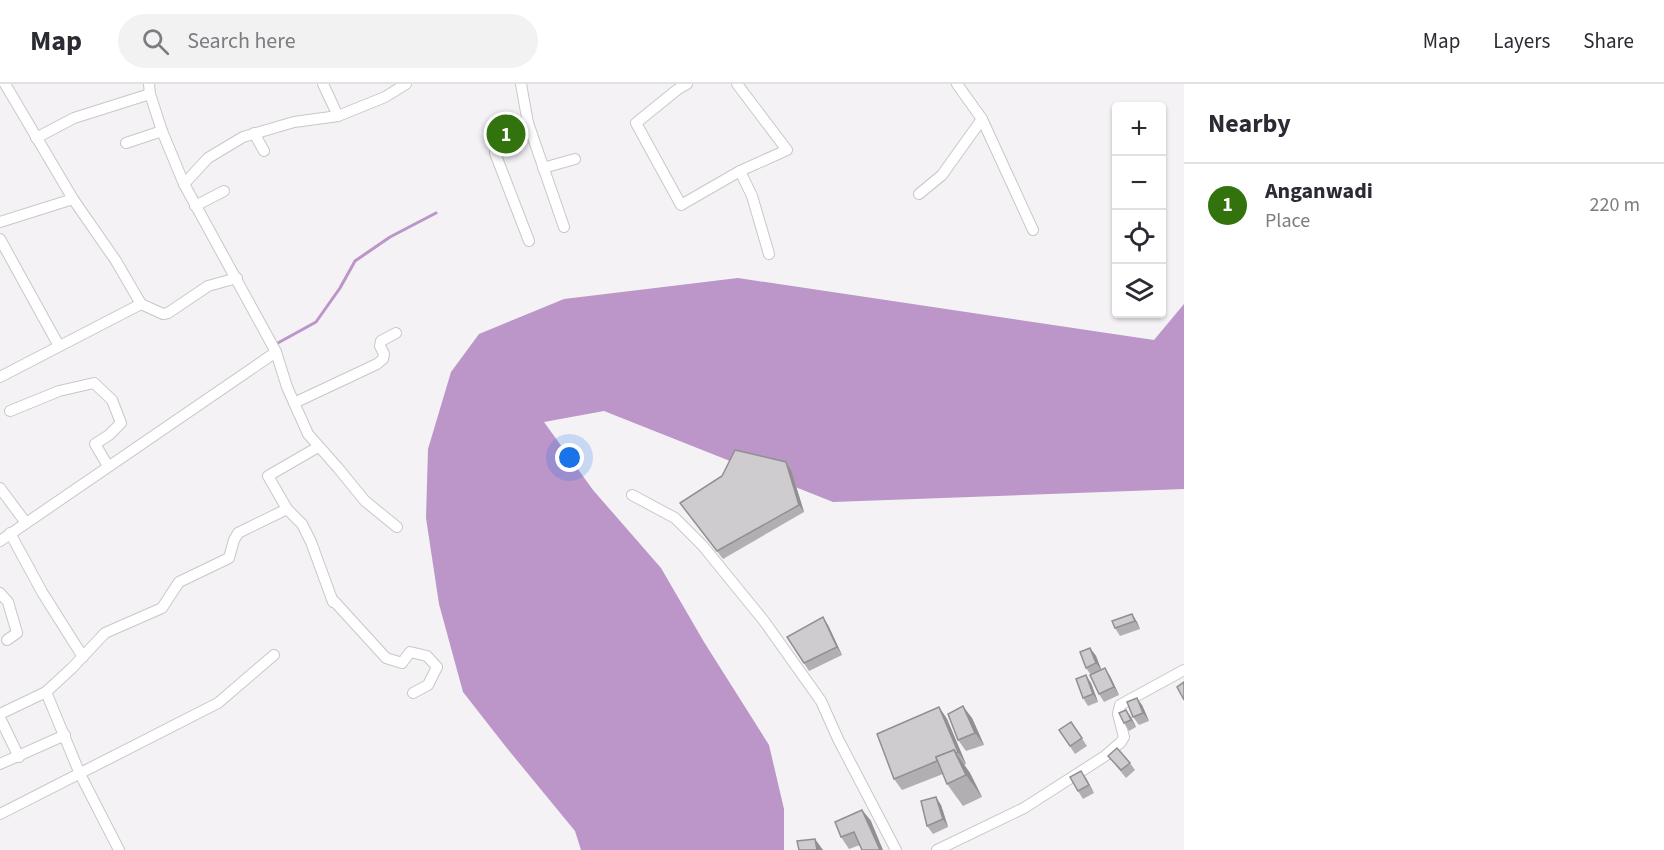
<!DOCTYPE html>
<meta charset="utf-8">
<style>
:root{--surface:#fff;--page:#f2f2f3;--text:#2b2b33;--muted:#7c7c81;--line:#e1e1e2;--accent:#32730d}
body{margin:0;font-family:"Source Sans 3",sans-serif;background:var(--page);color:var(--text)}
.controls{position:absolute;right:18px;top:18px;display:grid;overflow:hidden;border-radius:6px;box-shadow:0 2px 4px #0004}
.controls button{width:54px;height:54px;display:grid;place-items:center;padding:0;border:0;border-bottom:2px solid var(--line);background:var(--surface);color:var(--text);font:30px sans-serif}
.you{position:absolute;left:570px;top:374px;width:21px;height:21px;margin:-15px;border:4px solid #fff;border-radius:50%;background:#1a73e8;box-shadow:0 0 0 9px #1a73e833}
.badge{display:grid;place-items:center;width:39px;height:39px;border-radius:50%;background:var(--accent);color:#fff;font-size:20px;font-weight:700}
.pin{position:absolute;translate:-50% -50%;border:3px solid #fff;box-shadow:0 2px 6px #0006}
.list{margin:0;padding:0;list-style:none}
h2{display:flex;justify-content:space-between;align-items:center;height:78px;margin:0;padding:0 24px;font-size:26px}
h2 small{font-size:20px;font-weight:400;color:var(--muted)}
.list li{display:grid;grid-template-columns:39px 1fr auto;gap:18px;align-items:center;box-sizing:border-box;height:84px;padding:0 24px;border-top:2px solid var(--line)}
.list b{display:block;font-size:22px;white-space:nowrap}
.list p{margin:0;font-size:20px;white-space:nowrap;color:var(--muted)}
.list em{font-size:20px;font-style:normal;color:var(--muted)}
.icon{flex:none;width:33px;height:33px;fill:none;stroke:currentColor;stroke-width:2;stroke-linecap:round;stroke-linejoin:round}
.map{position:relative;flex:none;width:1184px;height:766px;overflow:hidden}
header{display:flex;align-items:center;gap:36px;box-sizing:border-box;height:84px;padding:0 30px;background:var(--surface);border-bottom:2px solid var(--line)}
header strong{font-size:28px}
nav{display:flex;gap:33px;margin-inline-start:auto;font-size:21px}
.search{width:420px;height:54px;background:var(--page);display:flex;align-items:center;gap:15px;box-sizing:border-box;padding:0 21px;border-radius:33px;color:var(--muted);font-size:22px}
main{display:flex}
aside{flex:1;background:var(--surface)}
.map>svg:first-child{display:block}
.water{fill:#bc95c9}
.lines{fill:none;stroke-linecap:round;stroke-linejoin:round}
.stream{stroke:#bc95c9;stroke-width:3}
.street-casing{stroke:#c9c7c9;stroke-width:12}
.street{stroke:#fff;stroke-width:10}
.wall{fill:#b2afb2}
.shaded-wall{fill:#918f91}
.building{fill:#cfcccf;stroke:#918f91;stroke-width:1.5}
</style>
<header>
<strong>Map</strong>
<div class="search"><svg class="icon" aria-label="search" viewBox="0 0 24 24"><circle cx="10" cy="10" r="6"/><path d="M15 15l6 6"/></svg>Search here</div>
<nav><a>Map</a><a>Layers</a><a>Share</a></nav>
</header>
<main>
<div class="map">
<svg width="1184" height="766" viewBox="0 0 1184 766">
<rect width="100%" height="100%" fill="#f4f2f5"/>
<path class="water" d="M738 194 1154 256 1184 220V405L833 418 604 327 544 338 593 406 661 484 704 558 769 661 784 725V766H581L575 747 506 663 463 608 439 520 426 434 428 365 451 288 479 250 564 215Z"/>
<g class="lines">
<path class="stream" d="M276 260 316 238 340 204 355 177 390 153 436 129"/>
<defs>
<g id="street">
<path d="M5 0 73 115 116 177 141 220 163 230 168 229 208 202 237 194"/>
<path d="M149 0 150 10 162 47 184 100 276 268 287 303 308 350 338 384 365 417 397 443"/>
<path d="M323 0 338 32"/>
<path d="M521 0 528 39 564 143"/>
<path d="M687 0 678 5 636 39 681 121 740 87 787 66 737 0"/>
<path d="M957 0 982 35 1033 146"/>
<path d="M528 39 495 69 529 157"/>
<path d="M254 49 264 67"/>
<path d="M36 54 74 34 150 10"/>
<path d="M126 59 162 47"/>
<path d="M543 84 575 75"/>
<path d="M740 87 752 112 769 170"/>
<path d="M184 100 208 74 243 53 294 38 338 32 385 13 406 0"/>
<path d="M919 110 942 91 982 35"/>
<path d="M195 122 224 107"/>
<path d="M0 138 73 115"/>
<path d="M0 155 59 262"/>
<path d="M0 293 141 220"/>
<path d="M294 319 377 280 383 275 384 270 380 262 381 257 396 249"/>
<path d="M10 327 59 307 94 299 112 316 121 339 109 351 95 360 108 382"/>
<path d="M0 404 26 439"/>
<path d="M632 411 675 434 703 462 764 537 821 617 838 655 896 766"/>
<path d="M287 425 302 440 311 458 333 518"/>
<path d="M10 449 42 508 83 573"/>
<path d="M0 457 276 268"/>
<path d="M0 509 8 518 17 549 7 556"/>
<path d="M334 517 386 574 402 579 410 568 427 572 437 583 428 601 413 609"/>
<path d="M0 630 46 608"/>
<path d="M0 634 19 673"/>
<path d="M0 680 65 651"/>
<path d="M0 730 218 619 274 571"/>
<path d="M119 766 80 690 46 608 72 584 105 549 162 524 179 498 229 474 234 456 238 449 287 425 268 392 318 363"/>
<path d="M937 766 1024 724 1105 672 1121 658 1124 653 1118 630 1120 621 1184 586"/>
</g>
</defs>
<use href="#street" class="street-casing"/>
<use href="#street" class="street"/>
</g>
<g class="wall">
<path d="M509 46 510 53 500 60 496 58 494 54Z"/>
<path d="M786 378 791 386 804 428 723 475 686 427Z"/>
<path d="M1132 530 1137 538 1140 545 1120 552 1115 544Z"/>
<path d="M828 541 842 571 809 587 787 553Z"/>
<path d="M1090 564 1096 572 1101 586 1110 592 1119 611 1104 618 1099 610 1091 591 1086 584Z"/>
<path d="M1091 599 1098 618 1088 622 1083 614Z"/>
<path d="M1142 621 1149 637 1139 641 1133 633Z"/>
<path d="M939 623 947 635 966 680 964 681 970 689 982 713 963 722 947 700 943 690 902 706 894 695Z"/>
<path d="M1126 626 1131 633 1136 643 1129 647 1124 639Z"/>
<path d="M972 634 984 661 966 667 958 656Z"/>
<path d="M1071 638 1087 662 1075 670 1059 646Z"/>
<path d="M1108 672 1130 679 1135 686 1126 694Z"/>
<path d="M1086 694 1094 709 1083 715 1078 707Z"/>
<path d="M941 721 948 743 933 750 927 742Z"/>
<path d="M862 726 871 737 860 761 849 765 841 753Z"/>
</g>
<g class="shaded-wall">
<path d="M786 378 791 386 804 428 799 421Z"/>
<path d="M1132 530 1137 538 1140 545 1135 537Z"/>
<path d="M823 533 828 541 842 571 837 563Z"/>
<path d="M1090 564 1096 572 1102 587 1096 579Z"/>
<path d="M1105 584 1110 592 1119 611 1114 603Z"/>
<path d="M1086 591 1091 599 1098 618 1093 610Z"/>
<path d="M1137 614 1142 621 1149 637 1143 629Z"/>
<path d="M963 622 972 634 984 661 975 649Z"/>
<path d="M939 623 947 635 966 680 958 668Z"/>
<path d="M1126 626 1131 633 1136 643 1131 636Z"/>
<path d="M954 666 970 689 982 713 966 691Z"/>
<path d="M1081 687 1086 694 1094 709 1089 701Z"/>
<path d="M936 713 941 721 948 743 943 735Z"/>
<path d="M862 726 871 737 883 766H880Z"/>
<path d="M815 755 823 766H817Z"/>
</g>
<g class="building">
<path d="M506 42 507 49 497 56 494 54V50Z"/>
<path d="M735 366 786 378 799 421 717 467 680 419 722 392Z"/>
<path d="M1132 530 1135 537 1115 544 1112 537Z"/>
<path d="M823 533 837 563 804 579 787 553Z"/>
<path d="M1090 564 1096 579 1086 584 1080 568Z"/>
<path d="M1105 584 1114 603 1099 610 1090 591Z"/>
<path d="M1086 591 1093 610 1083 614 1076 595Z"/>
<path d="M1184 598V616L1177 603Z"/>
<path d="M1137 614 1143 629 1133 633 1127 618Z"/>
<path d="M963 622 975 649 958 656 948 630Z"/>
<path d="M939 623 958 668 956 669 954 666 936 673 937 677 894 695 877 650Z"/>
<path d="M1126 626 1131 636 1124 639 1119 629Z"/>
<path d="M1071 638 1082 654 1070 662 1059 646Z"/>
<path d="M1117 664 1130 679 1121 686 1108 672Z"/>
<path d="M954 666 966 691 947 700 936 673Z"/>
<path d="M1081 687 1089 701 1078 707 1070 693Z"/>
<path d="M936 713 943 735 927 742 921 717Z"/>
<path d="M862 726 880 766H862L854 748 841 753 835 738Z"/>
<path d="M815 755 817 766H799L797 757Z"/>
</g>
</svg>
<div class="controls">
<button>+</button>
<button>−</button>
<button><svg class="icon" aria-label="locate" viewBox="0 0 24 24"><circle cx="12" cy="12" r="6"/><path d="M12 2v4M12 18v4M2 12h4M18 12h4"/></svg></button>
<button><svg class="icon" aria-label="layers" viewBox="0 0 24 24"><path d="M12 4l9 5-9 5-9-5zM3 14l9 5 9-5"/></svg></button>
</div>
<div class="you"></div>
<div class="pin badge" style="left:506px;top:50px">1</div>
</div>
<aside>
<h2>Nearby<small></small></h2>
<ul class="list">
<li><span class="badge">1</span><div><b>Anganwadi</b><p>Place</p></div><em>220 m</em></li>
</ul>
</aside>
</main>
